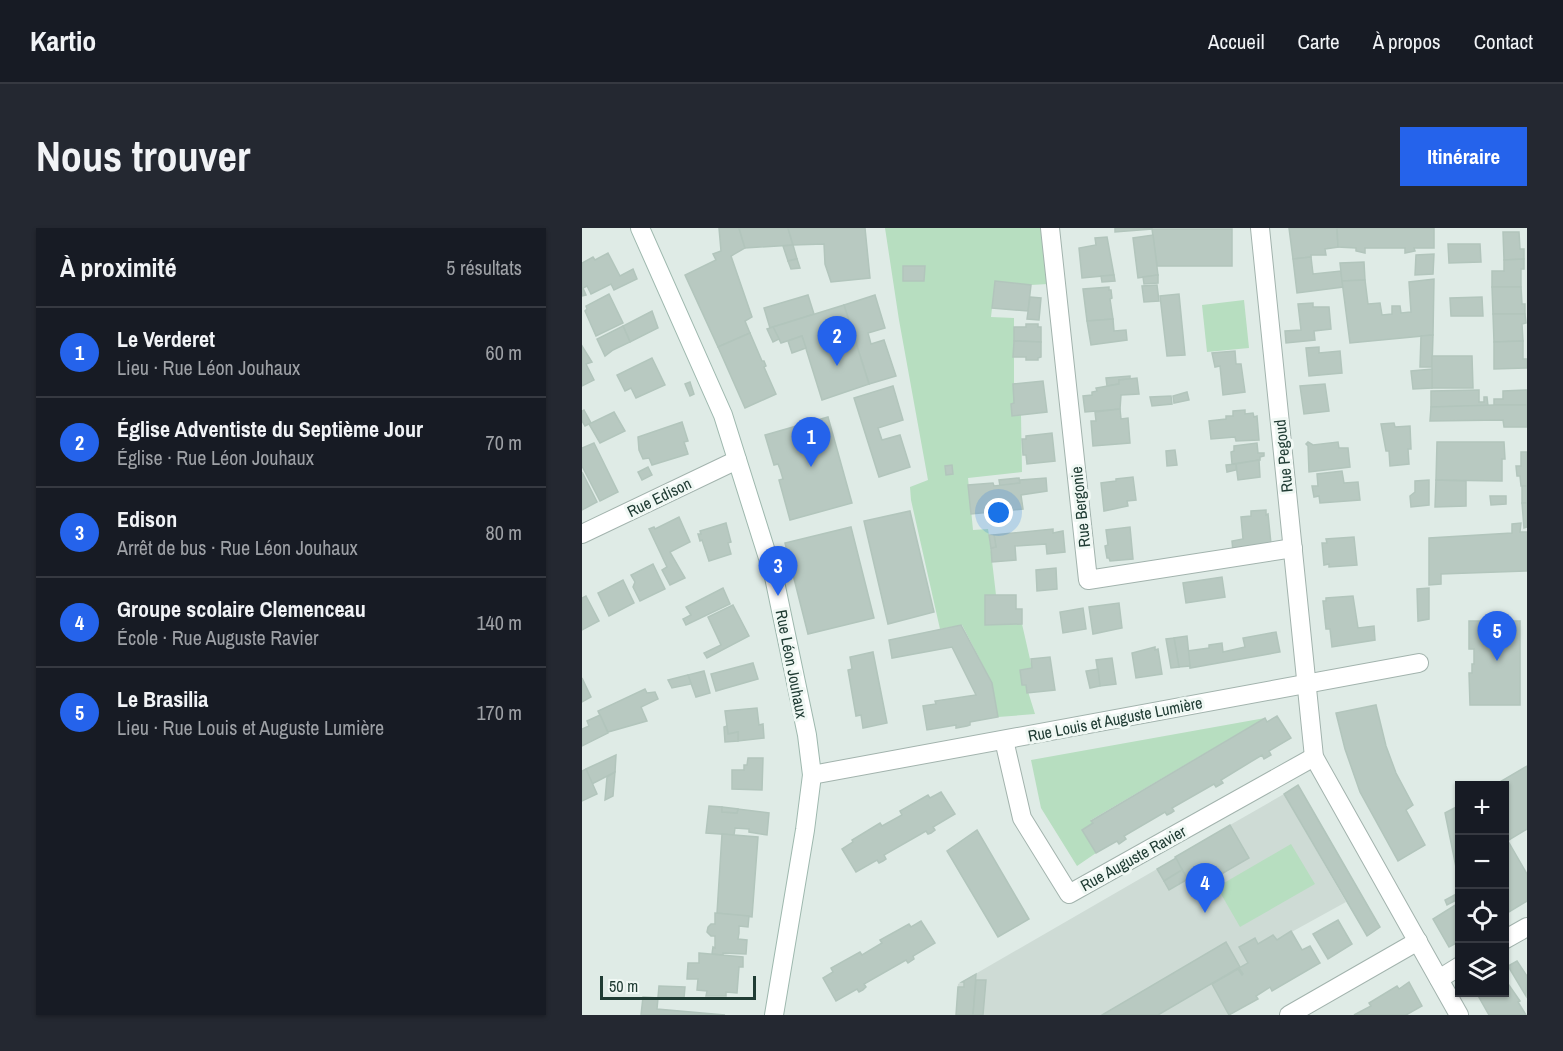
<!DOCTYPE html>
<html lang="fr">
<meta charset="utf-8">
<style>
:root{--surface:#171b24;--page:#242831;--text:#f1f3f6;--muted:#9ea1a6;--line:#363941;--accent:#2563eb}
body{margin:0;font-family:"Archivo Narrow",sans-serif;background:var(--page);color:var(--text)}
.controls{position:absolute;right:18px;bottom:18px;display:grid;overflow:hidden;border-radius:0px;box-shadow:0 2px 4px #0004}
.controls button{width:54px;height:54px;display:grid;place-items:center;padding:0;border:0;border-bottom:2px solid var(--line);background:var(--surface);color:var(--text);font:30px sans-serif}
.scale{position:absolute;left:18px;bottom:15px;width:156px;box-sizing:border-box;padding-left:6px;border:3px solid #203c34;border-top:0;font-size:16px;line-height:21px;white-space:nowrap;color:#203c34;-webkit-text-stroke:4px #f0f8f4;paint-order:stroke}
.you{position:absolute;left:417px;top:285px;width:21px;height:21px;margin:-15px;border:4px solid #fff;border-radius:50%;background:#1a73e8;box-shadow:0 0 0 9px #1a73e833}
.badge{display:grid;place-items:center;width:39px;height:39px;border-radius:50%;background:var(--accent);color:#fff;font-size:20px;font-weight:700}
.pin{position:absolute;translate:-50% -50px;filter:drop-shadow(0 2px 3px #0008)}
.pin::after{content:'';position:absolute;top:32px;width:21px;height:18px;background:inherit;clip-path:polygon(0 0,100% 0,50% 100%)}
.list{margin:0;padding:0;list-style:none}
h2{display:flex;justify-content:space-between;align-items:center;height:78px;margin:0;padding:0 24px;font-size:26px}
h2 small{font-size:20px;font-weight:400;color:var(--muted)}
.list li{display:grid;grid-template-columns:39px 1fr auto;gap:18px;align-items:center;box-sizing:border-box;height:90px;padding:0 24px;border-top:2px solid var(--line)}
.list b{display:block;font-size:22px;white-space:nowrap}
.list p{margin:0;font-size:20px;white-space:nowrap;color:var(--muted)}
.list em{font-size:20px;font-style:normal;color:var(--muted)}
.icon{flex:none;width:33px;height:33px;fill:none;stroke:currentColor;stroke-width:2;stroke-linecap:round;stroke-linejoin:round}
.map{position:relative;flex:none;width:945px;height:787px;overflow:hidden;border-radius:0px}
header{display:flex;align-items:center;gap:36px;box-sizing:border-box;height:84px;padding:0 30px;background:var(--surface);border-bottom:2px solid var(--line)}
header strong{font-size:28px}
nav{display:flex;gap:33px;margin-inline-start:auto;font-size:21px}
.intro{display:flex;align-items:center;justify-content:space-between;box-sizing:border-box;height:144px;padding:0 36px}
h1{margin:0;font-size:42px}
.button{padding:15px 27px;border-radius:0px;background:var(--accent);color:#fff;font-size:21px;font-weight:700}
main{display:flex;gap:36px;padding:0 36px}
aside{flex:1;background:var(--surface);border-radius:0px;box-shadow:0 2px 4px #0004}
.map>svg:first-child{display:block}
.built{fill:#cedbd5}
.green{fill:#b7dec0}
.building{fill:#b8c9c1;stroke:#b2c5bc;stroke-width:1.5}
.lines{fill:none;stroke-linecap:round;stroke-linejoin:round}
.street-casing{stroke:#a2b3ad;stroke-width:20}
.secondary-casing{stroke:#9eb8ae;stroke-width:20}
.street{stroke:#fff;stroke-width:18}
.secondary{stroke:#fff;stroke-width:18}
.labels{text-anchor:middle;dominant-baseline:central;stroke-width:6;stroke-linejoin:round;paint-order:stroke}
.street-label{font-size:16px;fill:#203c34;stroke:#f0f8f4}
</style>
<header>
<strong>Kartio</strong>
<nav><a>Accueil</a><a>Carte</a><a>À propos</a><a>Contact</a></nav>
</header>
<div class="intro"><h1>Nous trouver</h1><a class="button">Itinéraire</a></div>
<main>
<aside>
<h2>À proximité<small>5 résultats</small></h2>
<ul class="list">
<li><span class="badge">1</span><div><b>Le Verderet</b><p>Lieu · Rue Léon Jouhaux</p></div><em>60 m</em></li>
<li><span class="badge">2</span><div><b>Église Adventiste du Septième Jour</b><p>Église · Rue Léon Jouhaux</p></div><em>70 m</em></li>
<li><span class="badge">3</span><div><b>Edison</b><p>Arrêt de bus · Rue Léon Jouhaux</p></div><em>80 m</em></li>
<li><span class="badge">4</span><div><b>Groupe scolaire Clemenceau</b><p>École · Rue Auguste Ravier</p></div><em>140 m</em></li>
<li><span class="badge">5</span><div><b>Le Brasilia</b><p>Lieu · Rue Louis et Auguste Lumière</p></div><em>170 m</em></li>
</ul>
</aside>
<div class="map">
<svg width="945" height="787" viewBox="0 0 945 787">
<rect width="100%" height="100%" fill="#dfebe6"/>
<path class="built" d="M702 566 764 674 695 712 691 707 676 716 673 710 657 719 666 735 630 756 647 787H374L376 756 575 641 582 653 600 642 612 662 666 630 648 597Z"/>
<g class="green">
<path d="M303 0H462L466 56 449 57 413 53 409 89 432 90V175L429 176 430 188 439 187 440 244 386 250 391 302 406 301 407 307 414 367 403 397 440 396 450 440 438 442 440 456 444 457 453 486 416 489 410 455 380 397 358 401 329 272 328 259 346 252 317 92Z"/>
<path d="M662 72 667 120 625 124 620 77Z"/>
<path d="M683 490 509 592 511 595 500 602 514 625 495 638 459 580 449 532Z"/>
<path d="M709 616 733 656 658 699 635 659Z"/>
</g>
<g class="building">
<path d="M137 0H157L163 20 149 28 170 89 163 93 168 105 136 119 103 47 134 32 131 26 139 23Z"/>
<path d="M157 0H206L211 17 163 20Z"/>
<path d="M206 0H283L288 50 249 54 243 36 242 16 211 17Z"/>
<path d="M533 0H570V1L533 4Z"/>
<path d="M707 0H755L756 19 743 21 744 27H729V29L711 31Z"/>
<path d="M755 0H852V20H832L833 23 823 25V20H783V25L774 23V20L756 19Z"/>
<path d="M570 1H650V38H575Z"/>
<path d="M921 4H937L938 21H942V31L922 32Z"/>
<path d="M571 7 576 47 556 50 551 10Z"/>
<path d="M525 9 532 47 500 50 497 20 514 17 513 10Z"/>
<path d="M866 16H898L899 34 867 35Z"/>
<path d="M211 17 215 31 206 33 201 18Z"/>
<path d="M26 25 38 48 51 41 55 51 32 62 29 56 9 66 5 58 1 60 4 67 0 68V35L11 29 13 32Z"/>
<path d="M852 26 851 46 833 47 834 27Z"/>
<path d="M729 29 731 46 759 43 761 59 715 65 711 31Z"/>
<path d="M215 31 218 40 209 41 206 33Z"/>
<path d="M942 31V41H939V59H910V43H922V32Z"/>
<path d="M782 34 783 52 760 53 758 35Z"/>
<path d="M321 38H343L342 53H321Z"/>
<path d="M532 47 533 53 520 54 519 48Z"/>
<path d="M576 47V55L562 56 561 49Z"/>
<path d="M852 51 851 107 768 115 760 53 783 52 786 76 798 75 800 87 810 86V78H818L819 85 829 84 827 54Z"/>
<path d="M413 53 449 57 446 83 410 80Z"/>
<path d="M575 57 577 73 562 74 560 58Z"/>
<path d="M527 59V62H529L530 70 528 71 531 91 505 93 501 61Z"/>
<path d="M910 59H939L940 76H943V86H911Z"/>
<path d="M27 66 41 95 14 108 3 83 5 81 4 78Z"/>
<path d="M597 66 603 127 585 128 578 68Z"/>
<path d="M226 67 232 86 188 100 182 80Z"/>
<path d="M293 67 303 100 286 105 289 116 302 112 314 148 287 156 262 77Z"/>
<path d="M448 69 459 70 457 92 445 91Z"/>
<path d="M900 69 901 88H869L868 70Z"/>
<path d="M731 75V79H747L749 101 732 103 733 112 704 115 703 103 719 102 716 76Z"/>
<path d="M262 77 287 156 240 172 220 108 199 115 191 99Z"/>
<path d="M70 83 76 100 48 114 41 98Z"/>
<path d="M911 86H943L944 95 940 96 941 113 912 114Z"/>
<path d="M531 91 532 103 544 102 545 112 509 117 505 93Z"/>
<path d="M444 96H456V99H459V114L432 113V99H444Z"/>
<path d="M41 98 48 114 31 122 23 128 15 111Z"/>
<path d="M191 99 197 111 191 114 185 101Z"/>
<path d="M168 105 180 133H182L184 138 182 139 194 166 163 180 136 119Z"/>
<path d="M851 107 850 139H838L839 108Z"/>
<path d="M220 108 224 120 210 125 206 113Z"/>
<path d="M432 113 459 114V129L456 130V132H444V129H431Z"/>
<path d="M941 113V131H945V140L912 141V114Z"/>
<path d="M0 118 10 134 4 136 12 152 0 158Z"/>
<path d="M737 119V125L758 123 760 145 727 148 724 120Z"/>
<path d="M653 123 654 136H659L663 164 641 167 638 138 633 139 630 125Z"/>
<path d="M850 128H890L891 160H850Z"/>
<path d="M70 130 83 157 54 170 49 160 43 163 35 147Z"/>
<path d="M850 141V160L831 161 829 143Z"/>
<path d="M548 148V151L537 152V156L525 158 524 150Z"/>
<path d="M555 150 557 166 539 167 538 181 503 184 501 168 510 167V164L515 163 514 160 537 156V152Z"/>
<path d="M461 153 465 184 430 188 429 176 432 175 431 156Z"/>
<path d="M108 154 112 166 108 168 103 156Z"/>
<path d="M743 156 747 183 722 186 718 158Z"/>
<path d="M311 158 321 192 296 200 300 212 318 207 328 239 297 249 272 170Z"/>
<path d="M897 162V174H902V169H905L906 178 849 179V163Z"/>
<path d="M945 162V177H912V171H921V163Z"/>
<path d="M605 164 607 172 592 175 591 168Z"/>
<path d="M589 168 590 176 570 178 568 169Z"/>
<path d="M912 177H945V199H922L921 192 848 193 849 179Z"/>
<path d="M538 181 539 191 546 190 548 215 511 218 509 193H514L513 184Z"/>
<path d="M2 182 9 195 3 198 0 193V183Z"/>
<path d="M663 182V186L671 185 672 189 675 188 677 212 654 213 653 209 629 211 627 193 644 191V188H651V183Z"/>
<path d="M32 184 43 203 18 215 7 196Z"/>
<path d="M246 189 270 275 208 292 197 252 201 251 198 241 196 236 192 237 183 207Z"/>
<path d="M100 194 106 213 102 214 106 226 70 237 67 230 61 231 57 222 56 209Z"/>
<path d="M812 195 813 199 828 198 829 221H826L827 236 808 238 807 223H804L799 196Z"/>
<path d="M470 205 473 233 445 236 444 227H441L440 211H444V208Z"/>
<path d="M726 214 731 217 756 214 757 220H766L768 239 727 244 726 218 724 216Z"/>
<path d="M855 214H922L923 231H920V253L854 252Z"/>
<path d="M12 215 36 264 18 273 0 238V220Z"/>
<path d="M675 215 676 225H682V228L678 229V232L650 236 649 224 652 223V218Z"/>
<path d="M593 222 595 237 585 238 584 223Z"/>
<path d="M939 224H945V258H939L938 248H935L934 238H939Z"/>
<path d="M677 232 678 249 656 252 654 236Z"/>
<path d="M654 236V242L645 244 644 237Z"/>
<path d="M370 237 371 246 364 247 363 238Z"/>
<path d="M66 239 70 247 60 252 56 244Z"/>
<path d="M760 243 762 255 776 254 778 272 738 275 737 268 732 269 730 258H736L735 246Z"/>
<path d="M0 244 15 274 0 282Z"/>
<path d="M551 249 554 272 545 273 546 278 522 283 519 255 534 253V251Z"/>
<path d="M437 250 438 255 418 258 417 252Z"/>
<path d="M464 250 465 263 439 267 441 281 389 286 386 257 411 255 412 258 438 255V252Z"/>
<path d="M847 252V277L829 279 828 268 833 264V253Z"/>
<path d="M854 252 884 253V278L853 279Z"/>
<rect x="940" y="258" width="5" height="17"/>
<path d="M908 268H924V276L909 277Z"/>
<path d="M940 275H945V299L942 300Z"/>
<path d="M684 282V287L686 286 689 316 651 323 650 313 661 311 659 289 669 288V283Z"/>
<path d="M328 283 352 384 306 396 282 293Z"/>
<path d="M97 289 108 314 88 324 103 350 88 357 80 342 85 339 67 301 72 299 73 301Z"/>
<path d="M144 295 149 314 146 315 149 326 127 333 120 312 118 313 116 306H119L118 303Z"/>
<path d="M939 295 938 304H945V343L859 346V356L847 357V310L930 305V296Z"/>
<path d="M269 299 292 390 226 406 203 315Z"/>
<path d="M548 299 551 331 528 333 527 330H525L523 318 526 317 524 302Z"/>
<path d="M471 301V305L481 303 483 324 465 326 464 316 433 318 434 332 410 334 409 320 414 319 412 307Z"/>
<path d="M407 307H412L414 319 409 320Z"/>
<path d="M772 309 775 337 747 339V336L742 337 740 315H745L744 311Z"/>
<path d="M71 336 83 361 58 373 51 359 53 354 49 347Z"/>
<path d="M474 340 475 361 455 363 454 342Z"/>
<path d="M640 349 643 369 604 375 601 355Z"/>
<path d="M41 352 52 375 27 388 16 365Z"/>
<path d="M141 360 148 376 104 397 101 391 109 387 104 379Z"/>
<path d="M847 360V391L836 393 835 361Z"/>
<path d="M403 367H434V381H440V396L403 397Z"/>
<path d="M4 368 17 393 0 402V370Z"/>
<path d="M771 368 776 400 792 398 793 412 750 419 748 401H744L741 373H744V370Z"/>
<path d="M537 375 540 400 511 406 507 379Z"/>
<path d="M151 377 167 408 125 430 122 425 139 417 126 389Z"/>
<path d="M501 380 504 401 481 405 478 384Z"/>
<path d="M887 393H938V477H888L887 445H890V436H892V421H887Z"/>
<path d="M379 397 410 455 416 489 388 494V497L385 498 374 500V497L345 502 341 478 354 476 353 473 394 467 370 419 310 430 307 412Z"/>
<path d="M694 404 698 424 608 440 606 423 627 420V417L640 415 641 424 663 419 661 410Z"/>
<path d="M605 408 608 438 597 439 592 410Z"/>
<path d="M592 410 597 439 589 440 584 411Z"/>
<path d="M573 419V422L576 421 580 446 554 450 550 425Z"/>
<path d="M291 424 305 495 281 500 279 487 274 488 266 442 270 441 268 429Z"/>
<path d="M468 429 473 462 445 465 444 457H440L438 442 450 440 449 431Z"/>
<path d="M530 430 534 456 518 458 514 432Z"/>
<path d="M171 435 176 451 134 463 129 446Z"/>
<path d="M516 441 518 458 508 460 504 443Z"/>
<path d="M122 443 128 465 114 469 106 447Z"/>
<path d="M106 447 109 456 90 460 86 452Z"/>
<path d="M0 450 9 469 0 474Z"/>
<path d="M63 461 65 465 73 464 76 471 59 479 65 493 26 504 16 483Z"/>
<path d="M794 477 804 518 814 545 831 577 824 582 843 617 816 633 778 564 763 521 754 485Z"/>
<path d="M175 480 177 497 181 496 182 510 156 513V504L146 506 143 483Z"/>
<path d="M18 487 26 505 0 518V501L7 498 5 493Z"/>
<path d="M695 488 709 510 687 523 689 527 682 531 680 527 639 552 641 555 634 559 632 556 590 580 592 583 589 585 585 587 583 584 542 608 544 611 537 616 535 613 514 625 500 602 511 595 509 593 683 490 685 494Z"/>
<path d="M145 498 146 506 156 504V513L143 514 142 499Z"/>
<path d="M34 527 33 544 10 556 4 541Z"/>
<path d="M166 530H181L180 562 150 561V542H162V537H165Z"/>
<path d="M945 538V601L922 615V558H911Z"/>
<path d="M4 541 15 566 0 573V543Z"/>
<path d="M33 544 31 568 23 572 25 549Z"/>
<path d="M716 557 798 699 785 708 702 566Z"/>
<path d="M359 564 373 586 351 599 353 602 349 605 346 606 344 603 302 627 304 631 301 633 297 635 295 632 274 644 260 621 271 614 270 612 298 595 300 598 320 587 318 583 346 567 348 570Z"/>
<path d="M878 577V642L875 644 863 585Z"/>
<path d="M127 578 140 579V584L155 585 156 581 187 585 185 607 167 604V601L153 600 152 607 124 605Z"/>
<path d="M140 579 156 581 155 585 140 584Z"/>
<path d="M648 597 667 630 612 662 593 629Z"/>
<path d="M395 602 447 691 416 709 365 623Z"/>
<path d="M140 606 176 609 170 689 135 685Z"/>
<path d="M926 613 945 646V673L922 687V615Z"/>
<path d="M594 630 600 642 582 653 575 641Z"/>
<path d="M600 642 606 651 587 662 582 653Z"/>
<path d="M878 664V670L865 677 863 672Z"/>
<path d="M878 674V713L867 719 851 691Z"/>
<path d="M133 685 167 688 166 699 157 698V705L156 711 165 712 164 726 141 725V727L130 726 131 719 133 720V708H129L125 704 126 699 129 696H133Z"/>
<path d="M756 692 770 716 746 731 731 706Z"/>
<path d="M339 693 353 715 331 728 332 731 326 735 324 732 282 756 284 759 281 762 277 764 275 761 254 773 241 750 251 744 249 740 278 724 280 727 300 715 298 712 327 696 329 699Z"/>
<path d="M709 703 720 722 728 718 738 735 690 763 688 759 674 768 676 771 647 787 630 756 656 741 660 747 661 746 657 740 666 735 657 719 673 710 676 716 691 707 695 712Z"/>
<path d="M644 714 658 739 576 787H520Z"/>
<path d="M117 725 161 729V739H157L155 765 144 764V768H124L125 763 115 762 116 751H105L106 735H117Z"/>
<path d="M935 733 945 748 944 768 926 738Z"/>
<path d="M394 746 391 787H374L376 759H382V754H380Z"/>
<path d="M922 750 938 773 936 774 944 787H907L894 764H922Z"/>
<path d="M394 752H404L401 787H391Z"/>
<path d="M827 754 840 778 824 787H772L789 778 787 775 815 758 817 761Z"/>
<path d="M77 758 103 759 102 770 76 769Z"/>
<path d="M61 769 76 770 75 781 143 787H59Z"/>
</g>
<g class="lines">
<defs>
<g id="street">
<path d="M468 0 506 352 711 320"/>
<path d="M678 0 732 529 877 787"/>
<path d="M0 306 155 232"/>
<path d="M422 512 440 590 487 666 732 529"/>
<path d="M230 547 837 435"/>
<path d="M922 712 945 699"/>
<path d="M857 751 878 738"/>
<path d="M707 787 836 713"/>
</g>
<path id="secondary" d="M58 0 141 187 192 349 225 507 230 547 223 602 192 787"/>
</defs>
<use href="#street" class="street-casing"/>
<use href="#secondary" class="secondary-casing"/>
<use href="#street" class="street"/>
<use href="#secondary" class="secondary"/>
</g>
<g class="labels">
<g class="street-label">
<text transform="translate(701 228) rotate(-96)">Rue Pegoud</text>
<text transform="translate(77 269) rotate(-26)">Rue Edison</text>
<text transform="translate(498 279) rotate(-96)">Rue Bergonie</text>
<text transform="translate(210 436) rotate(79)">Rue Léon Jouhaux</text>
<text transform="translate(533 491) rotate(-11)">Rue Louis et Auguste Lumière</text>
<text transform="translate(551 630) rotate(-29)">Rue Auguste Ravier</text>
</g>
</g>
</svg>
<div class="controls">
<button>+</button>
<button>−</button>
<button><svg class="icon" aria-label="locate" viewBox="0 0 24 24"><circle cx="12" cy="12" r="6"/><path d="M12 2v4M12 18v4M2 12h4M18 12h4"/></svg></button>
<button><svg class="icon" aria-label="layers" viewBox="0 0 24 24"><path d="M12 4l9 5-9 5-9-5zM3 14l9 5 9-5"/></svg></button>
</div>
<div class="scale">50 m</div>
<div class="you"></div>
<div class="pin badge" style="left:229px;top:239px">1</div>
<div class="pin badge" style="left:255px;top:138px">2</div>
<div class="pin badge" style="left:196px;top:368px">3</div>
<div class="pin badge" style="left:623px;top:685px">4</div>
<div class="pin badge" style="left:915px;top:433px">5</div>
</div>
</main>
